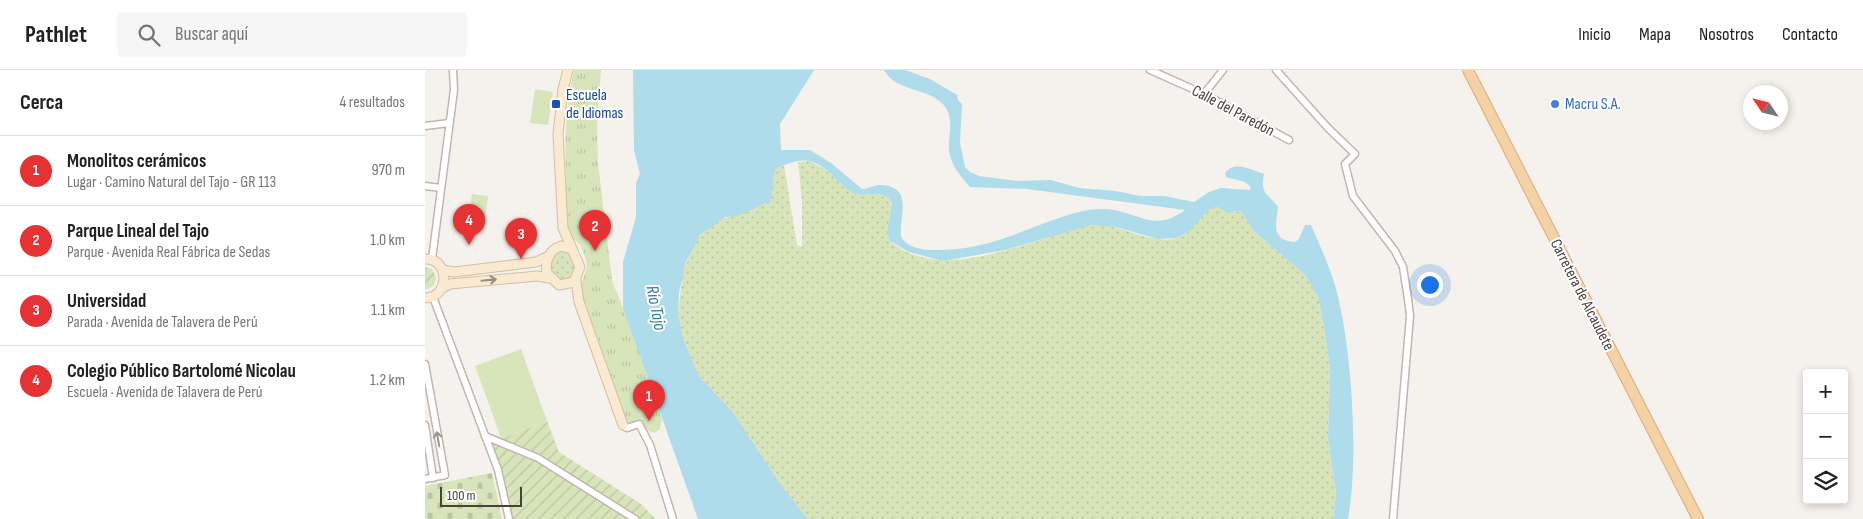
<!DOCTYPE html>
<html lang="es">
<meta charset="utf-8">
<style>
:root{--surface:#fff;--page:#f6f6f6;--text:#202124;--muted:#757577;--line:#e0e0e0;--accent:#e63232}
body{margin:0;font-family:"Sofia Sans Condensed",sans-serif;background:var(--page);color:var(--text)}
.controls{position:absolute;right:15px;bottom:15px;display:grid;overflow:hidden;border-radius:5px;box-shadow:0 2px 8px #0003}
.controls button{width:45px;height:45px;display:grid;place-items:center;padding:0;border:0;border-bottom:1px solid var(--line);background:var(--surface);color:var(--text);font:25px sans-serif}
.compass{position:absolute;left:1318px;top:15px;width:45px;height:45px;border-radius:50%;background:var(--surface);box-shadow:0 2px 8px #0003;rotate:305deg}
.scale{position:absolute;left:15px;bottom:12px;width:82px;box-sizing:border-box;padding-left:5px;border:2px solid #49413a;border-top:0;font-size:14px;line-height:18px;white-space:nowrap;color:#49413a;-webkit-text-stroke:4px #fff;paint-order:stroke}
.you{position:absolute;left:1004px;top:214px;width:18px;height:18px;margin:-12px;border:4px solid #fff;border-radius:50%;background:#1a73e8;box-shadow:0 0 0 8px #1a73e833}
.badge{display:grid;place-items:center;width:32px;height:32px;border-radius:50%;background:var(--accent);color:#fff;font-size:16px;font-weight:700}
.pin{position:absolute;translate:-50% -41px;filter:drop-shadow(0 1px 2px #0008)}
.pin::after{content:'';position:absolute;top:26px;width:18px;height:15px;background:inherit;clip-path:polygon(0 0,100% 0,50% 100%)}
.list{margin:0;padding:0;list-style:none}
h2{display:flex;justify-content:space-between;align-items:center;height:65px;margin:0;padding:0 20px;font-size:21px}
h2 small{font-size:16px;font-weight:400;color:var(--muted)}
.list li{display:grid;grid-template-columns:32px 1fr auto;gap:15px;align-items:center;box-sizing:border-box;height:70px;padding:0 20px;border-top:1px solid var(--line)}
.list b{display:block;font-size:19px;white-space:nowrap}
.list p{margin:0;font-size:16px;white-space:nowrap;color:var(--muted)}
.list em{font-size:16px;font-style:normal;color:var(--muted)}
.icon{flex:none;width:28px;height:28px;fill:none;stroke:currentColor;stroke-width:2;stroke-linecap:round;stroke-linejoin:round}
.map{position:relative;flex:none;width:1438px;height:449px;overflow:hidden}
header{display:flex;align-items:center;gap:30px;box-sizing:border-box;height:70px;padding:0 25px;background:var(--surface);border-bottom:1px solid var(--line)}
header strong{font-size:24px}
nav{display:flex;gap:28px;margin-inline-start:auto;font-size:18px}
.search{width:350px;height:45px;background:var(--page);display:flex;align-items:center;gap:12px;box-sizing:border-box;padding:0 18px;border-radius:5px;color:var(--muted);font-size:19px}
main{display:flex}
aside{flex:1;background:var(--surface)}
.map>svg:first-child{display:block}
.grass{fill:url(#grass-dots)}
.cemetery{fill:url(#cemetery-stones)}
.park{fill:url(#park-tufts)}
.garden{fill:url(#garden-furrows)}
.pitch{fill:#d8e5ba}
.water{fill:#afdceb}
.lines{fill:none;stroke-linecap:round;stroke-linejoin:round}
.street-casing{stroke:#c0b7b0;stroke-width:9}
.secondary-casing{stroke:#d3bfa2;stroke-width:11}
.primary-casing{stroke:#daac75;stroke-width:12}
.street{stroke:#fff;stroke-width:6}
.secondary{stroke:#faead1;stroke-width:9}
.primary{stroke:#f5d2a5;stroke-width:10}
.oneway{stroke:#998d7e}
.oneway2{stroke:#9b9693}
.transit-dot{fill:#1a4fb4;stroke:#fff;stroke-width:2}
.shop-dot{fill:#3f7fe0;stroke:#fff;stroke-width:2}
.labels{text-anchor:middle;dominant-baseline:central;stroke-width:4;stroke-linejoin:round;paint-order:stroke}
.transit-label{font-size:16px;fill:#164399;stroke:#fff;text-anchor:start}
.shop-label{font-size:16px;fill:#366cbe;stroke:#fff;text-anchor:start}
.street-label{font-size:16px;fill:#49413a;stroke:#fff}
.water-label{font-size:18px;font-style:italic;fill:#367b95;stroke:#fff}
</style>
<header>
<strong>Pathlet</strong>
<div class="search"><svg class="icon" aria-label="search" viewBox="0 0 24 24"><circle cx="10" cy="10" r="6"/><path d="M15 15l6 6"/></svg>Buscar aquí</div>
<nav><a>Inicio</a><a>Mapa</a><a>Nosotros</a><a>Contacto</a></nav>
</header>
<main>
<aside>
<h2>Cerca<small>4 resultados</small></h2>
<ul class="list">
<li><span class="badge">1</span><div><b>Monolitos cerámicos</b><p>Lugar · Camino Natural del Tajo - GR 113</p></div><em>970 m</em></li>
<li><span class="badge">2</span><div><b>Parque Lineal del Tajo</b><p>Parque · Avenida Real Fábrica de Sedas</p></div><em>1.0 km</em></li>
<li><span class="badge">3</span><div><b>Universidad</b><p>Parada · Avenida de Talavera de Perú</p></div><em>1.1 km</em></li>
<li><span class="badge">4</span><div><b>Colegio Público Bartolomé Nicolau</b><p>Escuela · Avenida de Talavera de Perú</p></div><em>1.2 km</em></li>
</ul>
</aside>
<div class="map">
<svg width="1438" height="449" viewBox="0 0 1438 449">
<defs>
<pattern id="grass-dots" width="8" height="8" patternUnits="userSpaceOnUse" patternTransform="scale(1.25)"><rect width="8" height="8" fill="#d8e5ba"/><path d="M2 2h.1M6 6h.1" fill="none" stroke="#bbc6a1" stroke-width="1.8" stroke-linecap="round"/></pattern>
<pattern id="cemetery-stones" width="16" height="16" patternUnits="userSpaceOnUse" patternTransform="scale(1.25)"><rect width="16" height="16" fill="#d8e5ba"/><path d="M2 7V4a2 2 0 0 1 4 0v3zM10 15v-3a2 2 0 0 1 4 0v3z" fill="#bbc6a1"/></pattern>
<pattern id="park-tufts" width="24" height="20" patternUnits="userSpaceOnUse" patternTransform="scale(1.25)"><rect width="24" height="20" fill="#d8e5ba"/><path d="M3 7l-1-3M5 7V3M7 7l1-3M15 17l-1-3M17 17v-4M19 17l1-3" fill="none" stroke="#bbc6a1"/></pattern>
<pattern id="garden-furrows" width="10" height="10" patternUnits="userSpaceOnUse" patternTransform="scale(1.25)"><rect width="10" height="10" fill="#d8e5ba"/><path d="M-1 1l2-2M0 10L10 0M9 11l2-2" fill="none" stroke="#bbc6a1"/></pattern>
</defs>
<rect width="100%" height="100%" fill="#f5f1ec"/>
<g class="grass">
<path d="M385 91 401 100 427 122 436 125 457 124 463 128C474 141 457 156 465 171 508 208 575 182 622 168 638 162 656 155 673 155 699 155 725 175 751 168 770 163 772 144 788 137L795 138 803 144 810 141 817 142 828 160 880 205 893 227 900 262 905 300 903 368 911 423 908 449H383L359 419 307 341 274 306 258 268 253 243 258 202 270 172 282 158 294 150 306 146H313L333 135 350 100 359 95 372 175 377 177V131L373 92Z"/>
<path d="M142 179 151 195 149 210 137 214C126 203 123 196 130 182Z"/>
</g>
<path class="cemetery" d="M67 403 77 449H0V416Z"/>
<path class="park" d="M149 0H176L172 56 173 93 187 211 210 268 237 350 235 359C227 366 225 360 217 358 213 357 208 359 204 359L155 219 162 197 160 187 155 175 143 164C141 109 136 54 149 0Z"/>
<g class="garden">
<path d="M0 197 7 199 11 207 9 215 3 219H0Z"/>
<path d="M122 351 134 382 216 434 231 449H83L70 394 60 366 77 368Z"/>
</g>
<g class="pitch">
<path d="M110 19 128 22 123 55 105 53Z"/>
<path d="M47 124 63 126 59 159 43 157Z"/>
<path d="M96 279 122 351 76 368 50 296Z"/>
</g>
<path class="water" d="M208 0H389L355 54 356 80H385L406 93 437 119C443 119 448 115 456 115 492 117 471 151 477 169 486 179 500 180 512 180 563 180 594 161 640 146 655 141 672 137 689 140 719 146 731 161 760 140L602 119 545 117C535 106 526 95 524 80 523 66 529 51 521 38 507 17 471 23 459 0H480L505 9 532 25 533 30 537 34 535 73 540 97 545 102 554 106 592 111 626 110 654 118 691 121 715 126H739L769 132 784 122 796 118 825 120 826 117 820 112 801 107 800 103C809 90 827 100 839 104 835 125 842 122 853 137 852 152 844 170 870 172L874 169 880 155H886C895 176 905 197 911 219 927 278 934 389 923 449H908L911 423 903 368 905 300 900 262 893 227 880 205 828 160 817 142 810 141 803 144 795 138 788 137 781 142 766 160 752 168 733 169 691 157 667 155 580 180 518 191 484 182 465 171 462 163 467 134C460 117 442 129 429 123 413 115 402 94 384 91 372 89 360 94 350 100L346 131 313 146 300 147 275 165 261 192 254 223 253 243 258 268 274 306 307 341 359 419 383 449H273L198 238V192L211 147V113L215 104 209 80Z"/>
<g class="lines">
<defs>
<g id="street">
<path d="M725 0 779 24 864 70"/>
<path d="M851 0 903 58 930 84 920 94 928 126 970 181 978 197 983 229 985 246 968 449"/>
<path d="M779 24 798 0"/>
<path d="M0 56 24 53"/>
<path d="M0 116 16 118"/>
<path d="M7 189 29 20 28 0"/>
<path d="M8 227 73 400 84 449"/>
<path d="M0 294 20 405 0 409"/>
<path d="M0 355 8 408"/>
<path d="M198 355 202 358 214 354 225 375 248 449"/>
<path d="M60 366 113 388 210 449"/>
</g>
<g id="secondary">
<path d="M143 0 138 19 133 64 138 158 155 197 149 212 134 215 122 203C120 191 124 180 136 176L146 179"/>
<path d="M0 189C25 188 25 228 0 228"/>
<path d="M18 200 29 202 111 192 124 186"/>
<path d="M151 210 154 232 198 355"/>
<path d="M17 218 25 214 112 206 124 208"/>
</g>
<path id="primary" d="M1043 0 1273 449"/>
</defs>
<use href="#street" class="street-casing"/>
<use href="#secondary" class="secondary-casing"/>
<use href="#primary" class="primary-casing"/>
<use href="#street" class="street"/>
<use href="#secondary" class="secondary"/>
<use href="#primary" class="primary"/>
</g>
<defs><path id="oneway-shaft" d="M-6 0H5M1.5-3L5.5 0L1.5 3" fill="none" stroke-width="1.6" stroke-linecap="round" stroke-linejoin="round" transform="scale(1.25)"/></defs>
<use class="oneway" href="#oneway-shaft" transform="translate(64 210) rotate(-6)"/>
<use class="oneway2" href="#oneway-shaft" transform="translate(13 369) rotate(-100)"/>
<rect class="transit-dot" x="126" y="29" width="10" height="10" rx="2.5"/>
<circle class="shop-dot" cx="1130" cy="34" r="5"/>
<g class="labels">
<g class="transit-label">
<text x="141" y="25">Escuela<tspan x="141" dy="18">de Idiomas</tspan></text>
</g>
<g class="shop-label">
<text x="1140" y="34">Macru S.A.</text>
</g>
<g class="street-label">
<text transform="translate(808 41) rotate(28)">Calle del Paredón</text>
<text transform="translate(1157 225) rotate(63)">Carretera de Alcaudete</text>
</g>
<g class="water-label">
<text transform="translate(231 238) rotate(79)">Río Tajo</text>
</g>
</g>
</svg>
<div class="controls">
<button>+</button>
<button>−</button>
<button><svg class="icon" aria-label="layers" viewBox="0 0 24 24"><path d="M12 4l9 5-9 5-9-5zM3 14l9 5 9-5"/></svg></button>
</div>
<svg class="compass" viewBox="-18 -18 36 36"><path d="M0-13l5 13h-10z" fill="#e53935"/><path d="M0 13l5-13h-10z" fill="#757577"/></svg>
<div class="scale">100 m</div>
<div class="you"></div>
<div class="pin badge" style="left:224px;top:351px">1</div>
<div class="pin badge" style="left:170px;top:181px">2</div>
<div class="pin badge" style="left:96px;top:189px">3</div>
<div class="pin badge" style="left:44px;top:175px">4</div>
</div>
</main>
